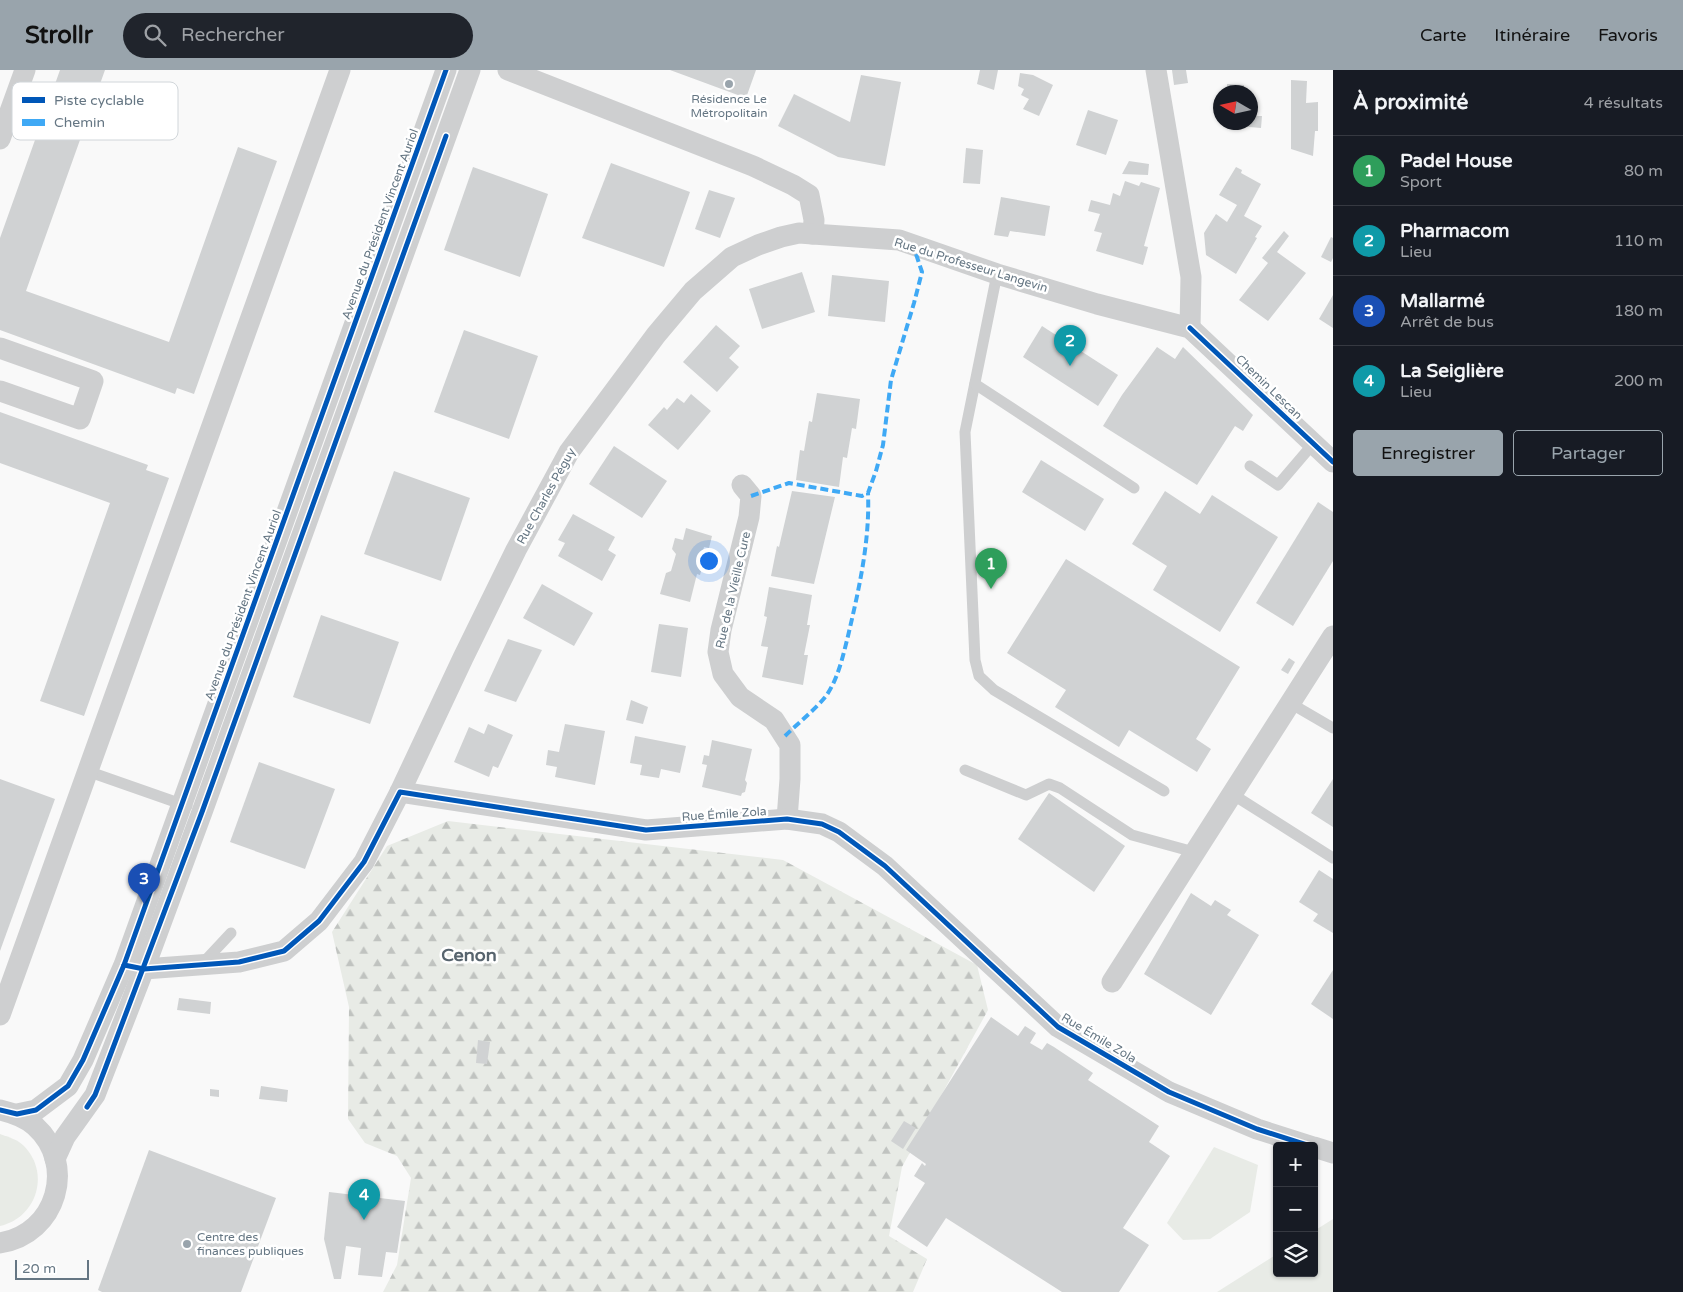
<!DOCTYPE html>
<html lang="fr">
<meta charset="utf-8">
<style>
:root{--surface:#171b24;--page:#20242c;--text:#f1f3f6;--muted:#9ea1a6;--line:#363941;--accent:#99a4ac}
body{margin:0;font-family:"Varela Round",sans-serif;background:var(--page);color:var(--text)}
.controls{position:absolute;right:15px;bottom:15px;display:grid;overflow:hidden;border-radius:5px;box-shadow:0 1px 4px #0004}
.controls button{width:45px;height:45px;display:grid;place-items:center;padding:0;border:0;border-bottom:1px solid var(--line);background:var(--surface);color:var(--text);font:25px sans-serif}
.compass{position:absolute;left:1213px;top:15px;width:45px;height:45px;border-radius:50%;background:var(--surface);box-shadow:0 1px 4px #0004;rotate:279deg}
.scale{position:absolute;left:15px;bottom:12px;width:74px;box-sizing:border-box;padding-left:5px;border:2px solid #657683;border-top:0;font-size:14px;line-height:18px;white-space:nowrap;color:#657683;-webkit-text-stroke:4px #fff;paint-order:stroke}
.you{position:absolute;left:708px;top:490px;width:18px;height:18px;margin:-12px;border:4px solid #fff;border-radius:50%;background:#1a73e8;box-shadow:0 0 0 8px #1a73e833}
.badge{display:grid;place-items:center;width:32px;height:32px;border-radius:50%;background:var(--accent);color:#fff;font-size:16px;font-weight:700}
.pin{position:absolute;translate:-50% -41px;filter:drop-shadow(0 1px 2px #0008)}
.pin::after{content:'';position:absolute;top:26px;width:18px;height:15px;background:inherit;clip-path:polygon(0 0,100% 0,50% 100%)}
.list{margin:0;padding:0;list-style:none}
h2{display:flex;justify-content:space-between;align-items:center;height:65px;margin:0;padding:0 20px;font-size:21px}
h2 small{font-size:16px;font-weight:400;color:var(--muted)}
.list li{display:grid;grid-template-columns:32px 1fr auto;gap:15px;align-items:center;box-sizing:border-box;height:70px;padding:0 20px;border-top:1px solid var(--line)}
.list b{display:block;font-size:19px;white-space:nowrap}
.list p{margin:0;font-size:16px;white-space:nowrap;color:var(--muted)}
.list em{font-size:16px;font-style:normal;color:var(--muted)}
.actions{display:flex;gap:10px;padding:15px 20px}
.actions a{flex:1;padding:11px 0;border:1px solid var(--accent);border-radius:5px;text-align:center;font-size:18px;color:var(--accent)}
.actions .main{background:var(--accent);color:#111}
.icon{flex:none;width:28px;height:28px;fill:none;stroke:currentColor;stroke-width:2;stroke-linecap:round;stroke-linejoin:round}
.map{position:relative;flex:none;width:1333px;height:1222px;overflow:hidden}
header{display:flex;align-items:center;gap:30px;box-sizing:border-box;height:70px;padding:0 25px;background:var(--accent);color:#111}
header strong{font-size:24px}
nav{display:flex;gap:28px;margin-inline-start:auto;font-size:18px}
.search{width:350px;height:45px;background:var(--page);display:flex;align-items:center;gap:12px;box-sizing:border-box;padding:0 18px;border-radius:28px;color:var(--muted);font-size:19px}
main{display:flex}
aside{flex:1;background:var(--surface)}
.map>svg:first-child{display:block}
.green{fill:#e8ebe6}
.forest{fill:url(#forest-firs)}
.building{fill:#d0d2d3}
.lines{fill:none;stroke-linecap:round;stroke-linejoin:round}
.service{stroke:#cecfd0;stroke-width:11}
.minor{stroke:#cecfd0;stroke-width:21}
.quiet{stroke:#3fa9f5;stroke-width:4;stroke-dasharray:8 4;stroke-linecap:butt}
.cycleway-casing{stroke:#fff;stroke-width:8}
.cycleway{stroke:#0057b8;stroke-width:5}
.poi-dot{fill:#99a4ac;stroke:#fff;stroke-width:2}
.labels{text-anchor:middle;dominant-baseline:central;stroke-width:5;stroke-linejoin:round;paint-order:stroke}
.poi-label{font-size:12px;fill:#657683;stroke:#fff}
.street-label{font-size:12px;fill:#657683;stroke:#fff}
.district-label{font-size:18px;font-weight:bold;fill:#57646e;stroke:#fff}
.key{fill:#fff;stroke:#d1d6da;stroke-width:1}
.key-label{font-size:14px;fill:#657683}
</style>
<header>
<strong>Strollr</strong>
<div class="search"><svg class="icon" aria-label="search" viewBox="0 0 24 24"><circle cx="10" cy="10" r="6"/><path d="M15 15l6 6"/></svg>Rechercher</div>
<nav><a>Carte</a><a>Itinéraire</a><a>Favoris</a></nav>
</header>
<main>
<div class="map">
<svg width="1333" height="1222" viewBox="0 0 1333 1222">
<defs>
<pattern id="forest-firs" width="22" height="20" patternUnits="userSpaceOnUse" patternTransform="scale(1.25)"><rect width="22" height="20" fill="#e8ebe6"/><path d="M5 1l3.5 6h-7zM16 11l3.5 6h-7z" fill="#c0c3c0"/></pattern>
</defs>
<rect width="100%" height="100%" fill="#f9f9f9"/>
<g class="green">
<path d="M0 1064C9 1067 18 1070 24 1076 51 1104 36 1148 0 1156Z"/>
<path d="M1214 1077 1258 1095 1250 1142 1210 1169 1183 1170 1167 1153Z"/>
<path d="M1333 1149V1222H1217L1277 1184V1203H1314V1161Z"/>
</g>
<path class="forest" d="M448 751 783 790 977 895 988 940 902 1097 889 1166 927 1189 913 1222H383L397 1195 411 1108 397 1086 365 1073 348 1049 349 937 332 862 387 776Z"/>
<g class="building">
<path d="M60 0H105L26 221 169 272 238 77 277 91 194 324 177 318 175 324 0 260V168Z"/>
<path d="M670 0H756L746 28Z"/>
<path d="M980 0H998L994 20 977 14Z"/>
<path d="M1172 0H1186L1188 13 1174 15Z"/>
<path d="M1020 3 1033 5 1053 15 1039 46 1023 39 1029 29 1021 25 1024 19 1018 16Z"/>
<path d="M861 5 901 12 885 96 838 87 778 56 794 24 850 52Z"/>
<path d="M1291 10 1307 11 1306 33 1318 32V61H1315L1313 86 1291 79Z"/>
<path d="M1227 14 1244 15V22H1227Z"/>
<path d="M1088 40 1118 50 1106 85 1076 75Z"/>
<path d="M1250 46H1262L1261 58 1226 55V52H1250Z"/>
<path d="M966 78 983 80 980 114 963 113Z"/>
<path d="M1129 91 1149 94 1148 105 1122 104Z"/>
<path d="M611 93 690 122 664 197 582 168Z"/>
<path d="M473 97 548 124 520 207 444 180Z"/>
<path d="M1236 97 1242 100 1241 103 1261 114 1244 146 1262 156 1255 167 1257 168 1236 204 1206 185 1204 163 1216 144 1227 152 1237 135 1219 125Z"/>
<path d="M1125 111 1139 116 1141 112 1160 118 1144 176 1148 177 1143 195 1096 181 1102 163 1094 161 1100 144 1088 141 1091 130 1110 135 1113 123 1120 126Z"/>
<path d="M709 120 735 128 720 168 695 159Z"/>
<path d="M1001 127 1050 136 1045 166 1010 161 1008 167 994 165Z"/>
<path d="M1284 161 1289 166 1277 182 1306 203 1268 251 1239 230 1268 193 1262 188Z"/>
<path d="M1331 167 1333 168V188L1331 192 1321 187Z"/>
<path d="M802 202 815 242 762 259 749 219Z"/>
<path d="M832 205 889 211 885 252 828 246Z"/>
<path d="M1333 225V258L1319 249Z"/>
<path d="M716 255 740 276 729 288 739 297 717 322 683 292Z"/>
<path d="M1042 256 1118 305 1098 336 1023 287Z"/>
<path d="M464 260 538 286 509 369 434 342Z"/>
<path d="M1157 277 1175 289 1183 277 1253 345 1243 361 1235 356 1197 415 1103 356 1122 325Z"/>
<path d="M817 323 860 329 856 359 852 358 847 388 843 387 839 417 796 410 800 380 804 381 809 351 812 352Z"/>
<path d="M691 324 711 341 678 380 648 355 664 337 667 340 677 328 684 333Z"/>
<path d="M0 342 148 395 146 400 169 408 84 646 40 631 110 433 0 393Z"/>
<path d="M614 376 667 411 642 448 589 414Z"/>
<path d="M1041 390 1104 429 1085 461 1022 422Z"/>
<path d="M394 401 470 428 441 511 364 484Z"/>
<path d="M792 421 835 427 814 514 771 506 777 476 779 477Z"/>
<path d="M1165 421 1200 444 1212 425 1278 467 1220 562 1153 520 1167 496 1132 474Z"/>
<path d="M1318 432 1333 442V491L1293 556 1256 533Z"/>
<path d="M573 444 615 467 608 480 616 485 602 511 558 486 565 473 558 470Z"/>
<path d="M686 458 712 466 709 478 704 477 700 494H703L700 505 697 504 690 532 660 524 666 503 671 501 676 484 672 479 675 468 683 470Z"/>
<path d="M1066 489 1240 597 1196 669 1211 679 1197 702 1129 660 1119 677 1055 637 1066 620 1007 583Z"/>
<path d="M542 514 593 543 574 576 523 548Z"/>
<path d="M769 517 812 525 807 555H810L804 585H808L803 615 762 607 768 577 761 576 767 547 764 546Z"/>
<path d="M321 545 399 572 370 654 293 627Z"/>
<path d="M659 554 688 558 681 607 651 602Z"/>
<path d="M508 569 542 580 516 632 484 621Z"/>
<path d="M1289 588 1295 592 1288 604 1281 600Z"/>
<path d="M631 630 648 637 643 654 626 650Z"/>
<path d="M488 654 513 665 498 698 493 696 489 707 454 692 469 657 484 664Z"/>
<path d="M565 654 605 661 595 715 555 707 557 697 546 695 548 680 559 682Z"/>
<path d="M635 666 686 676 680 703 661 699 659 708 640 705 642 695 630 693Z"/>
<path d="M712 670 752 679 745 710 747 713 745 722 742 723 741 726 702 717 707 695 702 694 704 685 709 686Z"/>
<path d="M259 692 335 719 305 799 230 772Z"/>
<path d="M0 709 55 729 0 881Z"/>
<path d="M1333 709V757L1311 743Z"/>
<path d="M1049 723 1125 776 1094 822 1018 769Z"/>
<path d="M1319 800 1333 809V863L1313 851 1318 844 1299 832Z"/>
<path d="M1191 823 1211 836 1215 830 1231 840 1227 845 1259 865 1211 945 1144 904Z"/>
<path d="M1333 900V949L1311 934Z"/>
<path d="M179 928 211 932 210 944 177 940Z"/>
<path d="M991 947 1018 966 1025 956 1036 963 1030 973 1042 980 1047 973 1054 977 1093 1003 1088 1010 1159 1056 1149 1072 1170 1086 1123 1158 1149 1175 1119 1222H1062L946 1148 927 1177 897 1157 925 1113 914 1106 922 1093 925 1096 926 1094 906 1080Z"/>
<path d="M478 970 490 972 487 994 476 993Z"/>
<path d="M261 1016 288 1020 287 1032 259 1029Z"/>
<path d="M210 1019 219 1020V1027L210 1026Z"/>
<path d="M904 1051 916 1058 903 1079 891 1071Z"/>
<path d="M149 1080 276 1128 241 1222H102L98 1220Z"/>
<path d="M329 1122 405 1131 397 1183 386 1182 382 1207 358 1205 361 1178 346 1176 341 1209H334L324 1169Z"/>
</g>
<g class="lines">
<g class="service">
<path d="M997 204 965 362 975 590 979 606 994 620 1164 721"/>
<path d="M975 314 1134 418"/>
<path d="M1250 396 1278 415 1313 374"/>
<path d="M1290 633 1333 658"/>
<path d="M965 700 1026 725 1049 714 1060 718 1132 765 1194 782"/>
<path d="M87 701 187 736"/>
<path d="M1232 724 1333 788"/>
<path d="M203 893 231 863"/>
</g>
<g class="minor">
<path d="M508 0 753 96 793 115 809 125 814 150 813 164 899 170 997 204 1097 234 1190 258 1333 392"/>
<path d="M1156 0 1191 207 1190 258"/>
<path d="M0 69 25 0"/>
<path d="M0 278 93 311 80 349 0 321"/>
<path d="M742 415 751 426 749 447 721 560 718 582 723 604 740 627 774 650 790 675V709L787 749"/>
<path d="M400 722 646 760 787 749 822 754 839 762 885 796 1058 957 1169 1022 1257 1059 1310 1076"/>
<path d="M132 896 144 899 239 892 284 881 319 851 364 792 400 722 463 588 516 480 569 382 656 265 693 221 732 187 758 175 781 167 799 163 813 164"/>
<path d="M1112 912 1333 566"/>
<path d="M0 945 340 0"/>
<path d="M0 1040C13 1043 25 1047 35 1056 77 1094 57 1164 0 1173"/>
<path d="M17 1044 36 1040 68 1016 83 990 124 895 446 0"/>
<path d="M1314 1077 1333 1083"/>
<path d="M55 1089 65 1067 95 1025 144 899 202 742 470 0"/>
</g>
<g class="quiet">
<path d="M751 426 789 413 862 426 868 423 876 401 883 375 891 310 914 233 922 202 913 175"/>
<path d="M785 666C797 654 815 640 826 626 838 609 843 586 848 566 859 519 870 471 868 423"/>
</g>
<defs>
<g id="cycleway">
<path d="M1190 258 1333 392"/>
<path d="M124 895 144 899 239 892 284 881 319 851 364 792 400 722 646 760 787 749 822 754 839 762 885 796 1058 957 1169 1022 1257 1059 1310 1076"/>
<path d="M87 1037 95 1025 105 999 202 742 446 66"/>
<path d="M0 1040 17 1044 36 1040 68 1016 83 990 124 895 446 0"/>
</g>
</defs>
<use href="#cycleway" class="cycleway-casing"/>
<use href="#cycleway" class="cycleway"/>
</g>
<g class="poi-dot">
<circle cx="729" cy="14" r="5"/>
<circle cx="187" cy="1174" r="5"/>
</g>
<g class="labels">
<g class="poi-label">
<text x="729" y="29">Résidence Le<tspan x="729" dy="14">Métropolitain</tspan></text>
<text x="197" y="1167" text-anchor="start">Centre des<tspan x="197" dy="14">finances publiques</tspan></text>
</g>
<g class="street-label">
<text transform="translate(380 154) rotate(-70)">Avenue du Président Vincent Auriol</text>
<text transform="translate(971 195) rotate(17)">Rue du Professeur Langevin</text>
<text transform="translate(1269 317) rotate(44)">Chemin Lescan</text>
<text transform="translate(546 426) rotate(-61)">Rue Charles Péguy</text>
<text transform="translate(733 520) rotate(-77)">Rue de la Vieille Cure</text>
<text transform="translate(243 535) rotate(-70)">Avenue du Président Vincent Auriol</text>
<text transform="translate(724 744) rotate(-4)">Rue Émile Zola</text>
<text transform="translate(1099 968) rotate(31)">Rue Émile Zola</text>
</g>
<g class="district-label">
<text x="469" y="885">Cenon</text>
</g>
</g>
<rect x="12" y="12" width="166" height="58" rx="8" class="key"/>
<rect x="22" y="27" width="23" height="6" fill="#0057b8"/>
<rect x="22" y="49" width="23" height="7" fill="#3fa9f5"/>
<g class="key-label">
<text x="54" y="35">Piste cyclable</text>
<text x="54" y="57">Chemin</text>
</g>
</svg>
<div class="controls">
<button>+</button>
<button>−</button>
<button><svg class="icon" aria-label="layers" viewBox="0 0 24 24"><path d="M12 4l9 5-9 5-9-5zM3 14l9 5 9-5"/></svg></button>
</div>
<svg class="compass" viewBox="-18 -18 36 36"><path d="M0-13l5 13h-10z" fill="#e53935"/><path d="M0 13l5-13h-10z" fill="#9ea1a6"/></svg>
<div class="scale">20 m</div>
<div class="you"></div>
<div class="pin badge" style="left:991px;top:519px;background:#2e9e5b">1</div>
<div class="pin badge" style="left:1070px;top:296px;background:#0f9aa8">2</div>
<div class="pin badge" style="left:144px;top:834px;background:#1a4fb4">3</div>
<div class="pin badge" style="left:364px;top:1150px;background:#0f9aa8">4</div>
</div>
<aside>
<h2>À proximité<small>4 résultats</small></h2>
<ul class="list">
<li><span class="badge" style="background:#2e9e5b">1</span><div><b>Padel House</b><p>Sport</p></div><em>80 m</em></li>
<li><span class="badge" style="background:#0f9aa8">2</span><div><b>Pharmacom</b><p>Lieu</p></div><em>110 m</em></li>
<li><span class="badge" style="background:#1a4fb4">3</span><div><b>Mallarmé</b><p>Arrêt de bus</p></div><em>180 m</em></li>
<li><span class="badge" style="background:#0f9aa8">4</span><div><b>La Seiglière</b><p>Lieu</p></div><em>200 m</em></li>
</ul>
<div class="actions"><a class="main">Enregistrer</a><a>Partager</a></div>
</aside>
</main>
